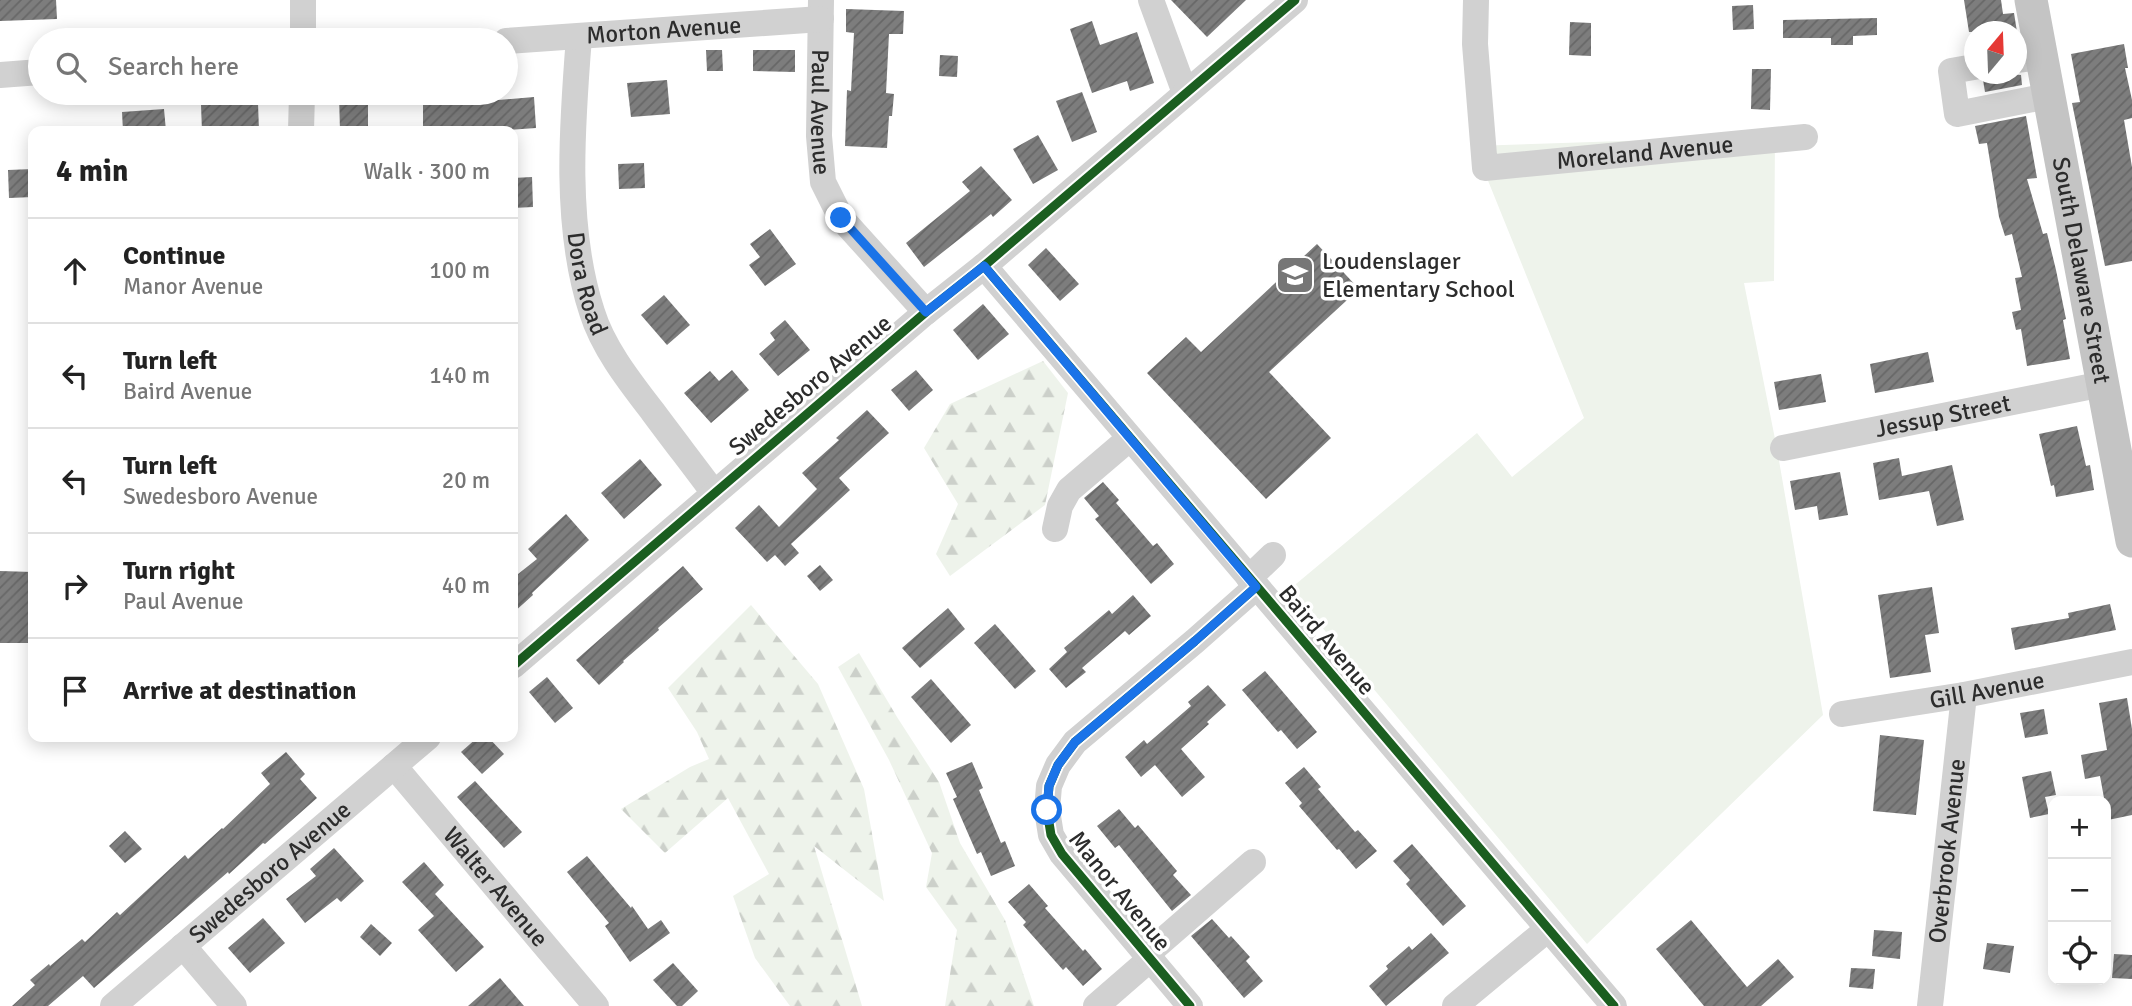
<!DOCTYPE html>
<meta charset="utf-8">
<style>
:root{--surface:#fff;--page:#f6f6f6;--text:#222;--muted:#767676;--line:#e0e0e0}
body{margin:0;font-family:Signika,sans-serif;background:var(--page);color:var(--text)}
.controls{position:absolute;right:21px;bottom:21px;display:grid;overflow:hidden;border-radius:14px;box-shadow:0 4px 18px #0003}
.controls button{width:63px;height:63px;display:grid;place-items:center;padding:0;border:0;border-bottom:2px solid var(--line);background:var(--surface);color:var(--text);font:35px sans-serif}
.compass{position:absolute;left:1964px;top:21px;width:63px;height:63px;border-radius:50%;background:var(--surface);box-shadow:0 4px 18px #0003;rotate:19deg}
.stop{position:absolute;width:21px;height:21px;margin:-16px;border:5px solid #1a73e8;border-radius:50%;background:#fff}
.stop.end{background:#1a73e8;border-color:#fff;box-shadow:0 2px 7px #0008}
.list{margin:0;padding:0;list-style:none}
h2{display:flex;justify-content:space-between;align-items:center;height:91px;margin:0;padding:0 28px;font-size:30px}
h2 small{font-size:23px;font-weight:400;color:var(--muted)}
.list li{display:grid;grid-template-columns:46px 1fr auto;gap:21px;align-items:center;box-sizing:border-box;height:105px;padding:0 28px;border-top:2px solid var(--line)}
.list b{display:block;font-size:26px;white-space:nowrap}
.list p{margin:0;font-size:23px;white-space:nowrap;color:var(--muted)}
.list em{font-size:23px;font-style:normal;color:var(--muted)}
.icon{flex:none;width:38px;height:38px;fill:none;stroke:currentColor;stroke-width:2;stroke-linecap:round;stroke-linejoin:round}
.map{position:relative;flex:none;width:2132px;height:1006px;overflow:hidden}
.search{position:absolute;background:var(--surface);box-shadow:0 4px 18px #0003;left:28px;top:28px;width:490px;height:77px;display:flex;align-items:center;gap:18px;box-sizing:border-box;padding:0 24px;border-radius:38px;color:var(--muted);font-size:26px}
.panel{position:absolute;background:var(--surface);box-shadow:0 4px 18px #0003;left:28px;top:126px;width:490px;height:616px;border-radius:14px}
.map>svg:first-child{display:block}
.green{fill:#eef3eb}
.forest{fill:url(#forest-firs)}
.building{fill:url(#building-hatch)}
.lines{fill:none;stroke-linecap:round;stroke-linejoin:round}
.minor{stroke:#d1d1d1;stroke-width:26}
.major{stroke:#c4c4c4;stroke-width:33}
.cycleway-casing{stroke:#fff;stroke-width:13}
.cycleway{stroke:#1b5e20;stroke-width:9}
.route{stroke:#1a73e8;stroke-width:9}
.labels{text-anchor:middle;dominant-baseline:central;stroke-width:7;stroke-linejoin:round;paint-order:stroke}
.street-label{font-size:24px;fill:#2c2c2c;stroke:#fff}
.poi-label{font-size:24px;fill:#2c2c2c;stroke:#fff;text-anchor:start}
</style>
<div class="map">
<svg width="2132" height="1006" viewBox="0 0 2132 1006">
<defs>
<pattern id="forest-firs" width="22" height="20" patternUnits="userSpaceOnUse" patternTransform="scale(1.75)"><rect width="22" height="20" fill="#eef3eb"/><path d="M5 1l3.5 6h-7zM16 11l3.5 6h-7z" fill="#ccd0ca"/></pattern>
<pattern id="building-hatch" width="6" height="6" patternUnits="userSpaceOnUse" patternTransform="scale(1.75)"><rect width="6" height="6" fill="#7d7d7d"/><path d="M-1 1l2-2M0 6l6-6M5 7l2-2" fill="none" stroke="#676767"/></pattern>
</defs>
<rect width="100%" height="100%" fill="#fff"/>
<path class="green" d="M1775 136 1774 281 1744 283 1777 449 1823 715 1587 944 1290 589 1477 433 1512 477 1584 418 1474 146Z"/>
<g class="forest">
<path d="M1043 361 1068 393 1045 505 950 576 936 554 958 504 924 448 950 404Z"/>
<path d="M751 605 818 684 864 789 884 901 814 846 862 1006H790L755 958 733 896 769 874 728 798 665 853 621 809 690 767 709 759 697 732 668 688Z"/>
<path d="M859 653 897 717 939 782 960 843 1005 920 1034 1006H945L957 930 926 887 932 853 889 760 838 667Z"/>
</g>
<g class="building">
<path d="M0 0H56L57 19 0 21Z"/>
<path d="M1171 0H1246L1207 37Z"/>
<path d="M1964 0H2001L2003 14 2014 13 2017 32H1969Z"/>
<path d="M1753 5 1754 29 1733 30 1732 6Z"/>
<path d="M846 9 904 11 903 34H889L886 93 894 94 892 116H889L887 148 845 146 847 90 851 91 854 33 846 32Z"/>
<path d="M1877 18V35L1853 36V45H1831V38H1783V20Z"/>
<path d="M1092 21 1100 45 1137 32 1154 83 1130 91 1127 81 1092 93 1070 29Z"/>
<path d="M1570 22 1591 23V56L1569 55Z"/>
<path d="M2124 44 2128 68H2125L2132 100V118L2124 120 2132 167V261L2105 266 2072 103 2080 102 2071 54Z"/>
<path d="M706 50H722L723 71H707Z"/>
<path d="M753 50H795V72L753 71Z"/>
<path d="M940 55 958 56 957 77 939 76Z"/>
<path d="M1752 69H1771L1770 110 1751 109Z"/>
<path d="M2008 74 2021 75 2022 85 1985 92 1983 80 1987 75Z"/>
<path d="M667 80 670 114 631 117 627 83Z"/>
<path d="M1082 92 1097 132 1072 142 1056 101Z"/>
<path d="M339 95H368V131H340Z"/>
<path d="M423 96H451V104L534 97 536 128 496 131H423Z"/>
<path d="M258 103 259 131H202L201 105Z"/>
<path d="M164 109 166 131H123L122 112Z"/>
<path d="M2026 116 2037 178 2027 179 2043 234 2047 233 2056 270 2066 319 2063 320 2070 359 2027 366 2021 329 2016 330 2012 312 2021 310 2015 278 2022 277 2012 234 2005 236 1999 217 1987 143 1979 144 1975 126Z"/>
<path d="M1038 135 1058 170 1033 184 1013 149Z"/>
<path d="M644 163 645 188 619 189 618 164Z"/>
<path d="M981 166 1012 200 993 217 991 214 924 267 906 243 970 191 962 182Z"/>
<path d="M33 169V197L9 198 8 170Z"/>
<path d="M532 177 533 207 513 208V178Z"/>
<path d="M770 229 796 264 765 286 749 265 760 257 750 244Z"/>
<path d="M1317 244 1359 289 1269 372 1331 438 1266 499 1147 373 1186 337 1201 352Z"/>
<path d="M1046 248 1079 284 1060 301 1028 265Z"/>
<path d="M664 295 690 325 667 345 641 315Z"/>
<path d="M983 304 1009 334 978 360 953 330Z"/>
<path d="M785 320 810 350 778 376 759 354 775 340 770 333Z"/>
<path d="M1928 352 1934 382 1875 393 1870 364Z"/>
<path d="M732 370 749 390 711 423 684 393 710 371 719 381Z"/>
<path d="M916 370 933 390 909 411 891 390Z"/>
<path d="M1821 374 1826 402 1779 410 1774 382Z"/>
<path d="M867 410 889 433 839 478 850 490 791 544 799 553 785 566 775 555 767 562 735 528 759 505 779 527 817 489 802 473 839 440 836 438Z"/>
<path d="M2077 426 2086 466 2090 465 2094 490 2056 497 2054 485 2051 486 2039 434Z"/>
<path d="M1899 458 1902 476 1952 465 1964 520 1937 526 1929 491 1879 500 1873 463Z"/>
<path d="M640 459 662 485 624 519 601 493Z"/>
<path d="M1840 472 1848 515 1819 520 1817 506 1795 510 1790 481Z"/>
<path d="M1103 482 1119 500 1116 503 1153 546 1157 543 1174 564 1151 584 1095 519 1099 516 1084 498Z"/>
<path d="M566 514 589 540 532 593 533 595 513 613V578L537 559 528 549Z"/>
<path d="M820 565 833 580 820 591 807 576Z"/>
<path d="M683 566 703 589 658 628 659 630 623 661 624 662 599 685 576 660Z"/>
<path d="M0 571 33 572V643H0Z"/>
<path d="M1932 587 1939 633 1925 635 1931 672 1890 678 1878 595Z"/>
<path d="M1133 595 1151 616 1129 635 1125 631 1082 668 1086 672 1066 688 1049 669 1067 652 1064 648 1109 610 1112 614Z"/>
<path d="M2110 604 2116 630 2015 650 2011 628 2069 618 2068 613Z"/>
<path d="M948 608 965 629 920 668 902 648Z"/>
<path d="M995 624 1036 671 1015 689 974 643Z"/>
<path d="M1265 671 1317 732 1297 749 1281 730 1278 732 1242 690Z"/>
<path d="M547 677 573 708 555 723 529 692Z"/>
<path d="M931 679 971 725 951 743 911 697Z"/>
<path d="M1208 685 1226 705 1207 722 1209 724 1181 749 1205 777 1182 797 1155 765 1141 777 1125 757 1144 740 1147 744 1191 706 1188 702Z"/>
<path d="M2127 698 2132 729V815L2108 820 2100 776 2085 779 2081 755 2107 750 2099 703Z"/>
<path d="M2044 709 2048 734 2025 738 2020 713Z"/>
<path d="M1880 735 1924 740 1916 815 1873 811Z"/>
<path d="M478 737H488L504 754 482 774 461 752Z"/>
<path d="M286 752 305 774 300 779 317 798 265 844 263 843 229 874 228 872 94 988 83 976 48 1006H12L35 985 30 980 49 964 50 966 82 939 85 942 117 912 120 915 185 855 188 859 222 828 223 829 270 784 261 773Z"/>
<path d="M972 762 983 788 979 790 1001 843 1005 841 1015 866 991 876 981 852 977 854 953 799 957 797 946 773Z"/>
<path d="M1304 767 1321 787 1318 789 1355 832 1358 830 1377 851 1356 869 1339 849 1337 850 1299 806 1302 803 1285 783Z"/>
<path d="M2051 771 2056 795 2045 797 2049 814 2030 818 2022 777Z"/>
<path d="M475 781 522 832 504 848 457 797Z"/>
<path d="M1119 809 1135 828 1138 825 1177 871 1173 875 1191 895 1172 911 1119 845 1115 848 1097 826Z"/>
<path d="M125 831 142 849 125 863 109 846Z"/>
<path d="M1412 844 1466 906 1443 926 1406 884 1410 880 1393 861Z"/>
<path d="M334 848 364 881 341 902 337 898 305 923 286 899 316 876 310 869Z"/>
<path d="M587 856 631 908 632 906 648 929 661 920 670 933 630 962 605 926 609 923 567 872Z"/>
<path d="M424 862 444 885 435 894 484 947 456 972 418 930 434 916 402 882Z"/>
<path d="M1029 884 1048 906 1045 908 1083 951 1085 949 1102 969 1083 986 1066 967 1063 970 1023 925 1026 922 1008 902Z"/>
<path d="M263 918 285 943 250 973 228 948Z"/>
<path d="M1212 919 1229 938 1231 936 1250 957 1246 961 1263 981 1244 998 1191 936Z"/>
<path d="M1691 920 1747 987 1778 959 1794 977 1761 1006H1704L1656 949Z"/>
<path d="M371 924 392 943 380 956 360 937Z"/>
<path d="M1874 930 1902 932 1900 959 1872 956Z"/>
<path d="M1431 933 1449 953 1386 1006 1369 986 1388 969 1386 966 1409 946 1412 950Z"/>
<path d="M1987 943 2014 946 2010 973 1983 969Z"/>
<path d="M2114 954 2132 955V979L2112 978Z"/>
<path d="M673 963 698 991 682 1006H677L653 980Z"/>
<path d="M1851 968 1875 969 1873 989 1849 987Z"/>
<path d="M500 978 524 1006H468Z"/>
</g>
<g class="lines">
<g class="minor">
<path d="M303 0V40"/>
<path id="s1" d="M821 0 819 136 823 182 841 218 926 312"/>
<path d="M1151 0 1185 93"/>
<path id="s2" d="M1476 0 1475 44 1485 168 1805 137"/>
<path id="s3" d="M579 37C572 125 564 227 592 312 603 348 630 382 653 412 673 439 694 466 714 493"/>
<path id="s4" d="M506 41 821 19"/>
<path d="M2016 60 2041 57"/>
<path d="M1974 67 1951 71 1957 114 2048 96"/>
<path d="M0 75 40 72"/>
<path d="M301 131 302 93"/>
<path d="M984 266 1614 1006"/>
<path id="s5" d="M1783 448 2103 384"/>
<path d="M1055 529 1060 506 1069 490 1130 438"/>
<path d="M1249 578 1273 555"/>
<path d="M513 666 926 312 984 266 1295 0"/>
<path id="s6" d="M1842 714 1964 695 2132 662"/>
<path id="s7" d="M394 766 596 1006"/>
<path d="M183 946 234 1006"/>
<path d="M1146 955 1253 862"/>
<path id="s8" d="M113 1006 428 737"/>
<path d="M1096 1006 1149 960"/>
<path d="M1190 1006 1062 854 1051 835 1047 810 1049 786 1058 765 1075 742 1195 641 1256 587"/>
<path d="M1455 1006 1548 929"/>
<path id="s9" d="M1930 1006 1964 695"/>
</g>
<path class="major" id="s10" d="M2031 0 2132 541"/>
<defs>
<g id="cycleway">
<path d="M984 266 1614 1006"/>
<path d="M513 666 926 312 984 266 1295 0"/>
<path d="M1190 1006 1062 854 1051 835 1047 810 1049 786 1058 765 1075 742 1195 641 1256 587"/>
</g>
</defs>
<use href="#cycleway" class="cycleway-casing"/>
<use href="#cycleway" class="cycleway"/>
</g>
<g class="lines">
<path class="route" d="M841 218 926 312 984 266 1256 587 1195 641 1075 742 1058 765 1049 786 1047 810"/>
</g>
<defs>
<symbol id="school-square" viewBox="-11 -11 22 22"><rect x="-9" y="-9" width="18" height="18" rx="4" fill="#767676" stroke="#fff"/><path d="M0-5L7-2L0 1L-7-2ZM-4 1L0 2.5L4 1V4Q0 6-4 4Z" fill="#fff"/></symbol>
</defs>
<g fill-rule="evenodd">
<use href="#school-square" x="1273" y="253" width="44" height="44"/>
</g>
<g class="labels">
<g class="street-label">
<text stroke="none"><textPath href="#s4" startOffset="158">Morton Avenue</textPath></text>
<text stroke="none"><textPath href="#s1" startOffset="112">Paul Avenue</textPath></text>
<text stroke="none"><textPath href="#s2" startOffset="329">Moreland Avenue</textPath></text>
<text stroke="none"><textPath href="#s10" startOffset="275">South Delaware Street</textPath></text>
<text stroke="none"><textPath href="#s3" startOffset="248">Dora Road</textPath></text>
<text transform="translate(810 385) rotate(-40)">Swedesboro Avenue</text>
<text stroke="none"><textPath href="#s5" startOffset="163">Jessup Street</textPath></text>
<text transform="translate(1327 640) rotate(50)">Baird Avenue</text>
<text stroke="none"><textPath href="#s6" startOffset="147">Gill Avenue</textPath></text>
<text stroke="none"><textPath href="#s9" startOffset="156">Overbrook Avenue</textPath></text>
<text stroke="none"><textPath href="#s8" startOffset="206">Swedesboro Avenue</textPath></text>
<text stroke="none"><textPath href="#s7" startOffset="158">Walter Avenue</textPath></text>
<text transform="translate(1120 891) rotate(51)">Manor Avenue</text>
</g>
<g class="poi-label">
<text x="1322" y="261">Loudenslager<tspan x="1322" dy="28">Elementary School</tspan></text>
</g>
</g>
</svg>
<div class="controls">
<button>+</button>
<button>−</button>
<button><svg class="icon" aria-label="locate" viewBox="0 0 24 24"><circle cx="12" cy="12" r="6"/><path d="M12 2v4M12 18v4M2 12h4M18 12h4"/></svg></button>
</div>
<svg class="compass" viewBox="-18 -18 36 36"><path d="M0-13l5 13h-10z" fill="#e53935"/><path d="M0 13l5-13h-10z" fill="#767676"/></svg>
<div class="stop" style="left:1047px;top:810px"></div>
<div class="stop end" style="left:841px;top:218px"></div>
<div class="search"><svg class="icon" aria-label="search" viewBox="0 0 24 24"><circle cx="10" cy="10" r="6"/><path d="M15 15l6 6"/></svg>Search here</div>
<section class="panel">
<h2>4 min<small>Walk · 300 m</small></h2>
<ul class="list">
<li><svg class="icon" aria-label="ahead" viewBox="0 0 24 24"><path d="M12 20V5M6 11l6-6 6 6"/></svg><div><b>Continue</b><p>Manor Avenue</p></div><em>100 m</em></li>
<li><svg class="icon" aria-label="left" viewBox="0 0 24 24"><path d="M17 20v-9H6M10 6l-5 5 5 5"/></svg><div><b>Turn left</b><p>Baird Avenue</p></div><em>140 m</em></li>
<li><svg class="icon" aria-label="left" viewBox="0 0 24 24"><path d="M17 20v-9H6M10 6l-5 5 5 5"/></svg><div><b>Turn left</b><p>Swedesboro Avenue</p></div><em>20 m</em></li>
<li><svg class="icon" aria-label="right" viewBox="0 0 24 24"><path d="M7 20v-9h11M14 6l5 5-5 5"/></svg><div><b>Turn right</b><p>Paul Avenue</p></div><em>40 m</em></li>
<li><svg class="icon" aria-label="arrive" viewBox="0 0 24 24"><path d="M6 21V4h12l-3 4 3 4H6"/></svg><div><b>Arrive at destination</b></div></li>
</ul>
</section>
</div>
